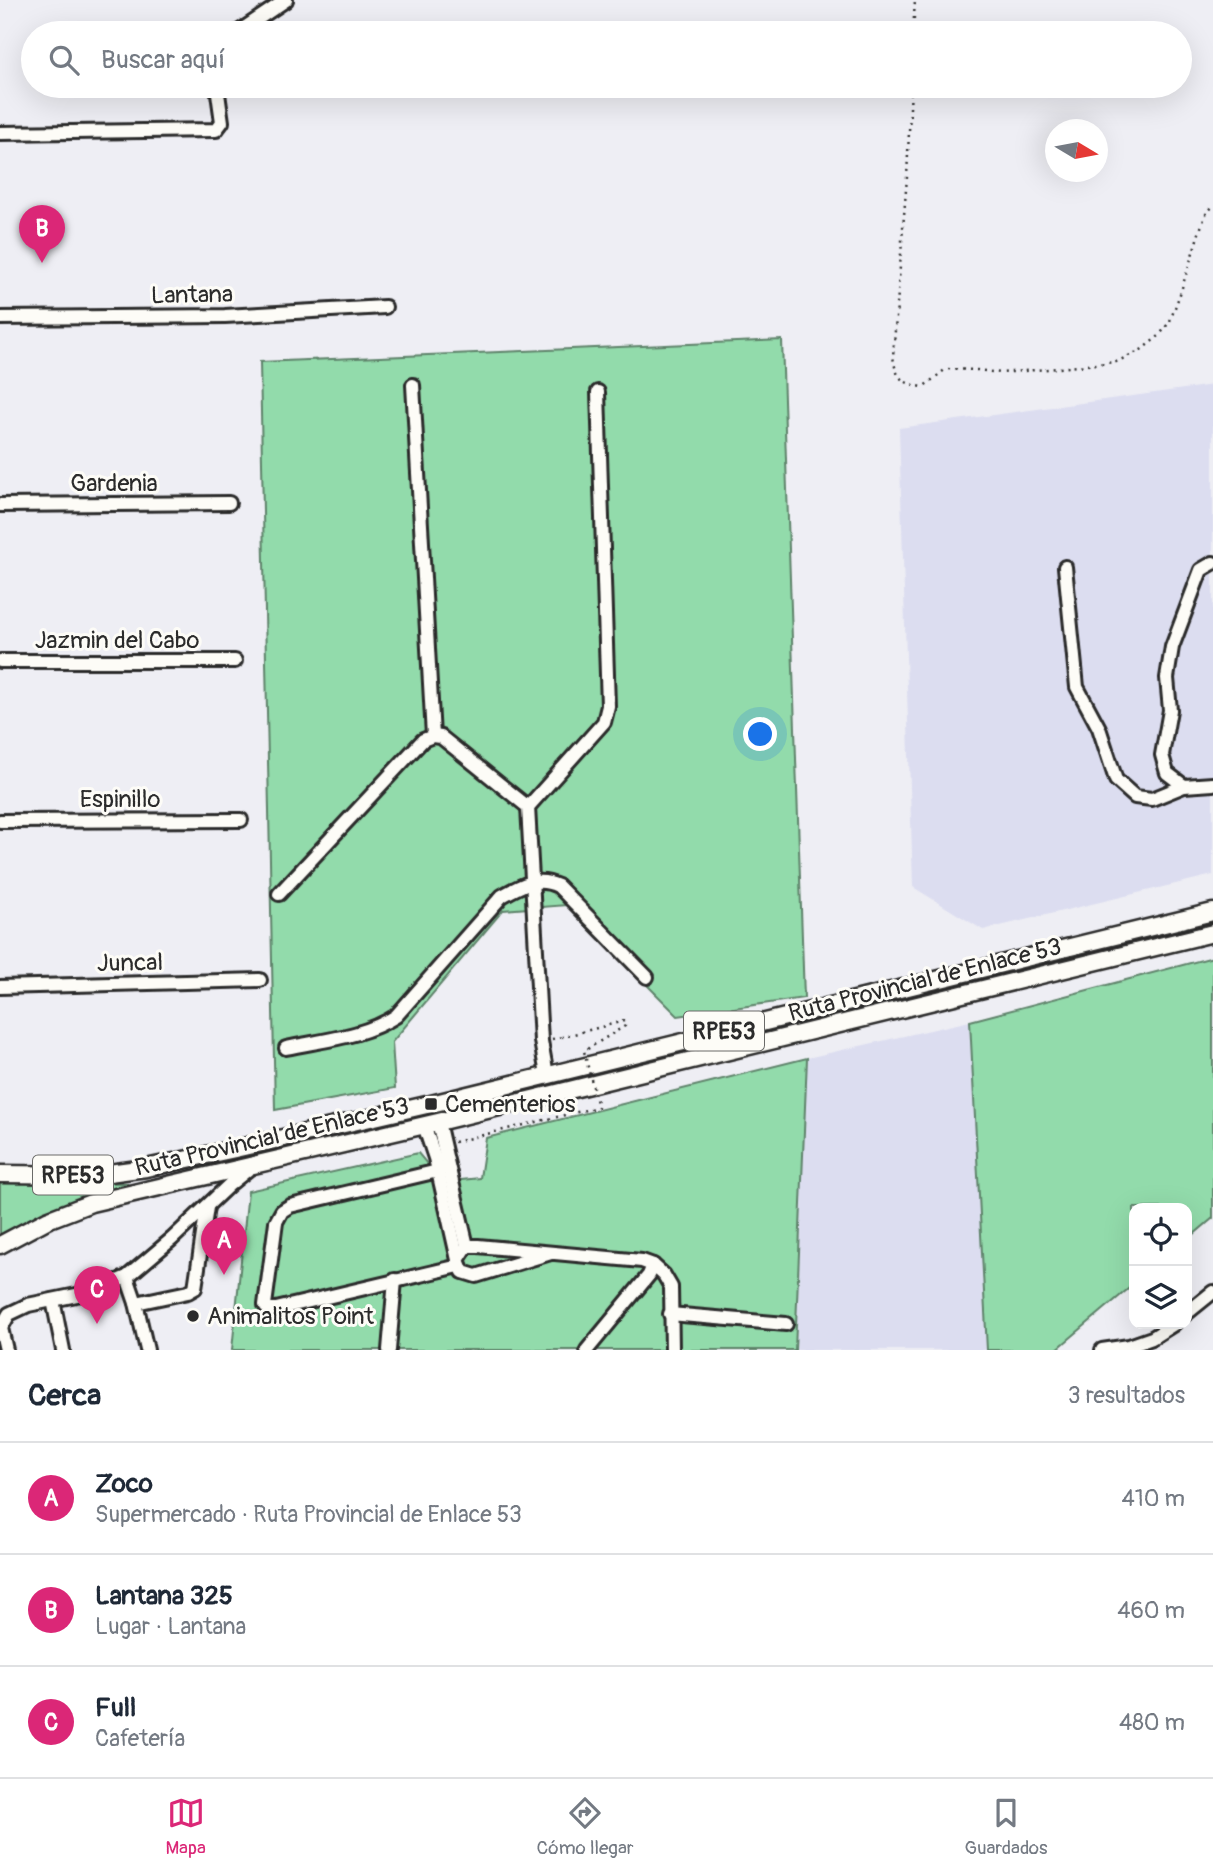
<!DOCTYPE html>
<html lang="es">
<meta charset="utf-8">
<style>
:root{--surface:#fff;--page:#f2f2f3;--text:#1f2937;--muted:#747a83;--line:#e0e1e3;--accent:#db2777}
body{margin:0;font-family:Pangolin,sans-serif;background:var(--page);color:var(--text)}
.controls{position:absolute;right:21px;bottom:21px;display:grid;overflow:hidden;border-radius:14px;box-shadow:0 7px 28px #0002}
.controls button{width:63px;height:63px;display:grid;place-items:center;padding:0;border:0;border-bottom:2px solid var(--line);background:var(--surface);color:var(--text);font:35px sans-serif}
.compass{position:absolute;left:1045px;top:119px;width:63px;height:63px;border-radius:50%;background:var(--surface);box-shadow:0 7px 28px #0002;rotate:100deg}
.you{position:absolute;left:761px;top:735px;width:24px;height:24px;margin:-18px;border:5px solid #fff;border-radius:50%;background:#1a73e8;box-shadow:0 0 0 10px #1a73e833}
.badge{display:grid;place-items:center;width:46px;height:46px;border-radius:50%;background:var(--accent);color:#fff;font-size:23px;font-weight:700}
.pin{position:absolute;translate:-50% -58px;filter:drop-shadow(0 2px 4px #0008)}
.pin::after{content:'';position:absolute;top:37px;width:24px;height:21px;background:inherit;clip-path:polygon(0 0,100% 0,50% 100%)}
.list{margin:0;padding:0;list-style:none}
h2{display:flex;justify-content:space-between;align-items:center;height:91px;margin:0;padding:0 28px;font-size:30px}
h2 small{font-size:23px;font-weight:400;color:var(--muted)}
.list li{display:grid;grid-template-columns:46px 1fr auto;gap:21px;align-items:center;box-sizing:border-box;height:112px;padding:0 28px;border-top:2px solid var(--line)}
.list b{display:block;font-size:26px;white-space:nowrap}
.list p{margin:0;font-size:23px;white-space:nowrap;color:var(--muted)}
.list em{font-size:23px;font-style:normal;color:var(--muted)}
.icon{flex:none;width:38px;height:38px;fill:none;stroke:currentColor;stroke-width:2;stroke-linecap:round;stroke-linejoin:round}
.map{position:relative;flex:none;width:1213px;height:1350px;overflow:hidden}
.search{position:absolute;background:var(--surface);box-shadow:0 7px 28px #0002;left:21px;right:21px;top:21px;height:77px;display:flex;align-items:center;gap:18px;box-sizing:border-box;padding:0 24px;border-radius:38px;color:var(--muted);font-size:26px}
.sheet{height:427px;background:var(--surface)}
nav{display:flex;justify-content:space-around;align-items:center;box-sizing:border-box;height:98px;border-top:2px solid var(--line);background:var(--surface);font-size:19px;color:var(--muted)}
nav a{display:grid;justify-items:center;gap:4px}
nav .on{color:var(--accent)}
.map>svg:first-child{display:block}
.built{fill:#dcddf0}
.green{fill:#92dbab;stroke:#5e836b;stroke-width:2}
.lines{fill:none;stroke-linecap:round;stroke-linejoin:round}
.minor-casing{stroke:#2b2b2b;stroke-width:18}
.major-casing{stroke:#2b2b2b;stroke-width:21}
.path{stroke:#2b2b2b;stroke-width:2.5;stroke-dasharray:2 5;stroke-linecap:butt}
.minor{stroke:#fdfcf7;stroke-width:12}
.major{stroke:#fdfcf7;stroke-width:16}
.path-bridge{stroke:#2b2b2b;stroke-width:2.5;stroke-dasharray:2 5;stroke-linecap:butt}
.poi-dot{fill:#2b2b2b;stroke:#fdfcf7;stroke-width:2.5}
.labels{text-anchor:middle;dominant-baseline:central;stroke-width:6;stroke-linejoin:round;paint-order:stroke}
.shield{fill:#fdfcf7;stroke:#6a6a68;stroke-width:2}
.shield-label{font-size:23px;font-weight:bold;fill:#2b2b2b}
.street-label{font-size:24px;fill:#2b2b2b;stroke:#fdfcf7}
.poi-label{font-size:24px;fill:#2b2b2b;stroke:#fdfcf7;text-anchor:start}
</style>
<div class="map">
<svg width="1213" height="1350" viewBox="0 0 1213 1350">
<rect width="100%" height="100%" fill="#eeeef4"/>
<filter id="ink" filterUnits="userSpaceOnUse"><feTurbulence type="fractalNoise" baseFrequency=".0143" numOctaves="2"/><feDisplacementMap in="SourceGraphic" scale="14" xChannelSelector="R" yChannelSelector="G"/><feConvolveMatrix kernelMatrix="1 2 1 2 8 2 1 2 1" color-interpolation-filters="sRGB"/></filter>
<g filter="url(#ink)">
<g class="built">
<path d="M1213 385V875L983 930 913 887 899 428Z"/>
<path d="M970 1021 987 1350H791L807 1058Z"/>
</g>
<g class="green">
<path d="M782 340 804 998 678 1016 567 905 503 910 392 1042 395 1088 275 1110 260 362Z"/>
<path d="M1213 957V1218L1187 1240V1208H1134V1284L1056 1350H987L970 1021Z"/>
<path d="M807 1058 795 1350H232L248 1191 418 1153 442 1182 480 1178 486 1138Z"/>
<path d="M0 1181 128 1183 65 1204 0 1237Z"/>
</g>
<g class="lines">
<defs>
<g id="minor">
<path d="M237 33 286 0"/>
<path d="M0 133 216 130 222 122 217 86"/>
<path d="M0 318 225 316 385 307"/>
<path d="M413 385 433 736"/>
<path d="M0 505 229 503"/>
<path d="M1213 563 1201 570 1172 647 1167 678 1170 710 1162 755 1167 773 1184 786 1213 784"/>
<path d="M1065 567 1077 687 1099 728 1116 780 1135 797 1152 799 1184 786"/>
<path d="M0 661H235"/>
<path d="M0 821 241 820"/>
<path d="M279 894 423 740 433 736 441 737 528 807"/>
<path d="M0 987 260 980"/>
<path d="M286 1048C323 1040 364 1037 396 1016L502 896C521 885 537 876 558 886L647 977"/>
<path d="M547 1075 541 1041 528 807 604 722 608 706 598 392"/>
<path d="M438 1122 467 1246"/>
<path d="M424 1125 435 1158 458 1260"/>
<path d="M438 1171 290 1206 282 1211 276 1222 265 1305 268 1309H276L459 1266"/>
<path d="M551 1253 476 1276 463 1272 458 1260 467 1246H478L642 1261 653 1265"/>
<path d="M127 1277 136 1303 147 1350"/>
<path d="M53 1300 63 1350"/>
<path d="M136 1303 188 1292 195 1288 207 1207"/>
<path d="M1187 1313 1213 1292"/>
<path d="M670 1314 786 1324"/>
<path d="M6 1350 1 1328 9 1314 28 1305 91 1292 127 1277 172 1239 230 1184 251 1167"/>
<path d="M389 1350 395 1280"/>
<path d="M587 1350 649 1275 653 1265 664 1275 671 1287 672 1350"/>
<path d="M1102 1350 1129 1346 1152 1338 1174 1324"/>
</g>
<g id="major">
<path d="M0 1174 94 1175 146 1168 235 1149 431 1104 1213 912"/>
<path d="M0 1245 47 1220 91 1203 438 1122 1213 933"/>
</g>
</defs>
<use href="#minor" class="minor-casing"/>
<use href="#major" class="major-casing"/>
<g class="path">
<path d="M913 33 915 0"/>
<path d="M911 86 907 177 893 356C896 378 901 383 923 387L946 369 977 370 1000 373 1059 368 1116 362 1141 350 1159 336 1170 321 1180 294 1200 230 1206 214 1213 206"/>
<path d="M552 1039 562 1037"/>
</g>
<use href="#minor" class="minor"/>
<use href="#major" class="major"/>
<path class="path-bridge" d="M454 1142 598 1107 584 1051 625 1026 624 1021 562 1037"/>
</g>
</g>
<g class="poi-dot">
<rect x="424" y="1097" width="14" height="14" rx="3.5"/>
<circle cx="193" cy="1316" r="7"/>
</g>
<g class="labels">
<g class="shield">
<rect x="684" y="1011.5" width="80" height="39" rx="5"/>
<rect x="33" y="1155.5" width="80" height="39" rx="5"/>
</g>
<g class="shield-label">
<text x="724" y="1031">RPE53</text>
<text x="73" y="1175">RPE53</text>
</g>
<g class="street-label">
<text transform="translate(192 295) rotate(-1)">Lantana</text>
<text x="114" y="483">Gardenia</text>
<text x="117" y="640">Jazmin del Cabo</text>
<text x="120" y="799">Espinillo</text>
<text transform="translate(130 963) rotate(-1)">Juncal</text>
<text transform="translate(925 980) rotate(-14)">Ruta Provincial de Enlace 53</text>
<text transform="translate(272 1137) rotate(-13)">Ruta Provincial de Enlace 53</text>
</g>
<g class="poi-label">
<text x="445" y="1104">Cementerios</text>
<text x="207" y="1316">Animalitos Point</text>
</g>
</g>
</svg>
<div class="controls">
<button><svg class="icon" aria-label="locate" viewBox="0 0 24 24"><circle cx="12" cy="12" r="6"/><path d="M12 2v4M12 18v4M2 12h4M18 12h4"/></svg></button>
<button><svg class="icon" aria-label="layers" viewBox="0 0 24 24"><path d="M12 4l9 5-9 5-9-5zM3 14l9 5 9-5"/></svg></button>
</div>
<svg class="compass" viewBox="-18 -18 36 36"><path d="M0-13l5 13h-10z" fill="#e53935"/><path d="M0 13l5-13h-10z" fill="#747a83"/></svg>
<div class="you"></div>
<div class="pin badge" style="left:224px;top:1275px">A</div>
<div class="pin badge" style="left:42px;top:263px">B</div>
<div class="pin badge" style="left:97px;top:1324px">C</div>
<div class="search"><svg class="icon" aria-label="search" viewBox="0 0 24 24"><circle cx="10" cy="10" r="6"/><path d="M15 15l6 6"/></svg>Buscar aquí</div>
</div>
<section class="sheet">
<h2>Cerca<small>3 resultados</small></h2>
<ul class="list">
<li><span class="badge">A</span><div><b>Zoco</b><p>Supermercado · Ruta Provincial de Enlace 53</p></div><em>410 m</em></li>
<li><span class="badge">B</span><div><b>Lantana 325</b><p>Lugar · Lantana</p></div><em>460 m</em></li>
<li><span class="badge">C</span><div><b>Full</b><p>Cafetería</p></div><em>480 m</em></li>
</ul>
</section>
<nav>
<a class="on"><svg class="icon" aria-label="map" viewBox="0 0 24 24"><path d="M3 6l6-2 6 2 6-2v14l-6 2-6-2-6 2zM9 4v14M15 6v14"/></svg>Mapa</a>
<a><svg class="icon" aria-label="directions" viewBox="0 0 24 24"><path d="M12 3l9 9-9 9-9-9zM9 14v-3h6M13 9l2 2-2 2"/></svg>Cómo llegar</a>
<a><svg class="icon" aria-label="saved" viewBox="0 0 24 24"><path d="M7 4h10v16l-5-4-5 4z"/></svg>Guardados</a>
</nav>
